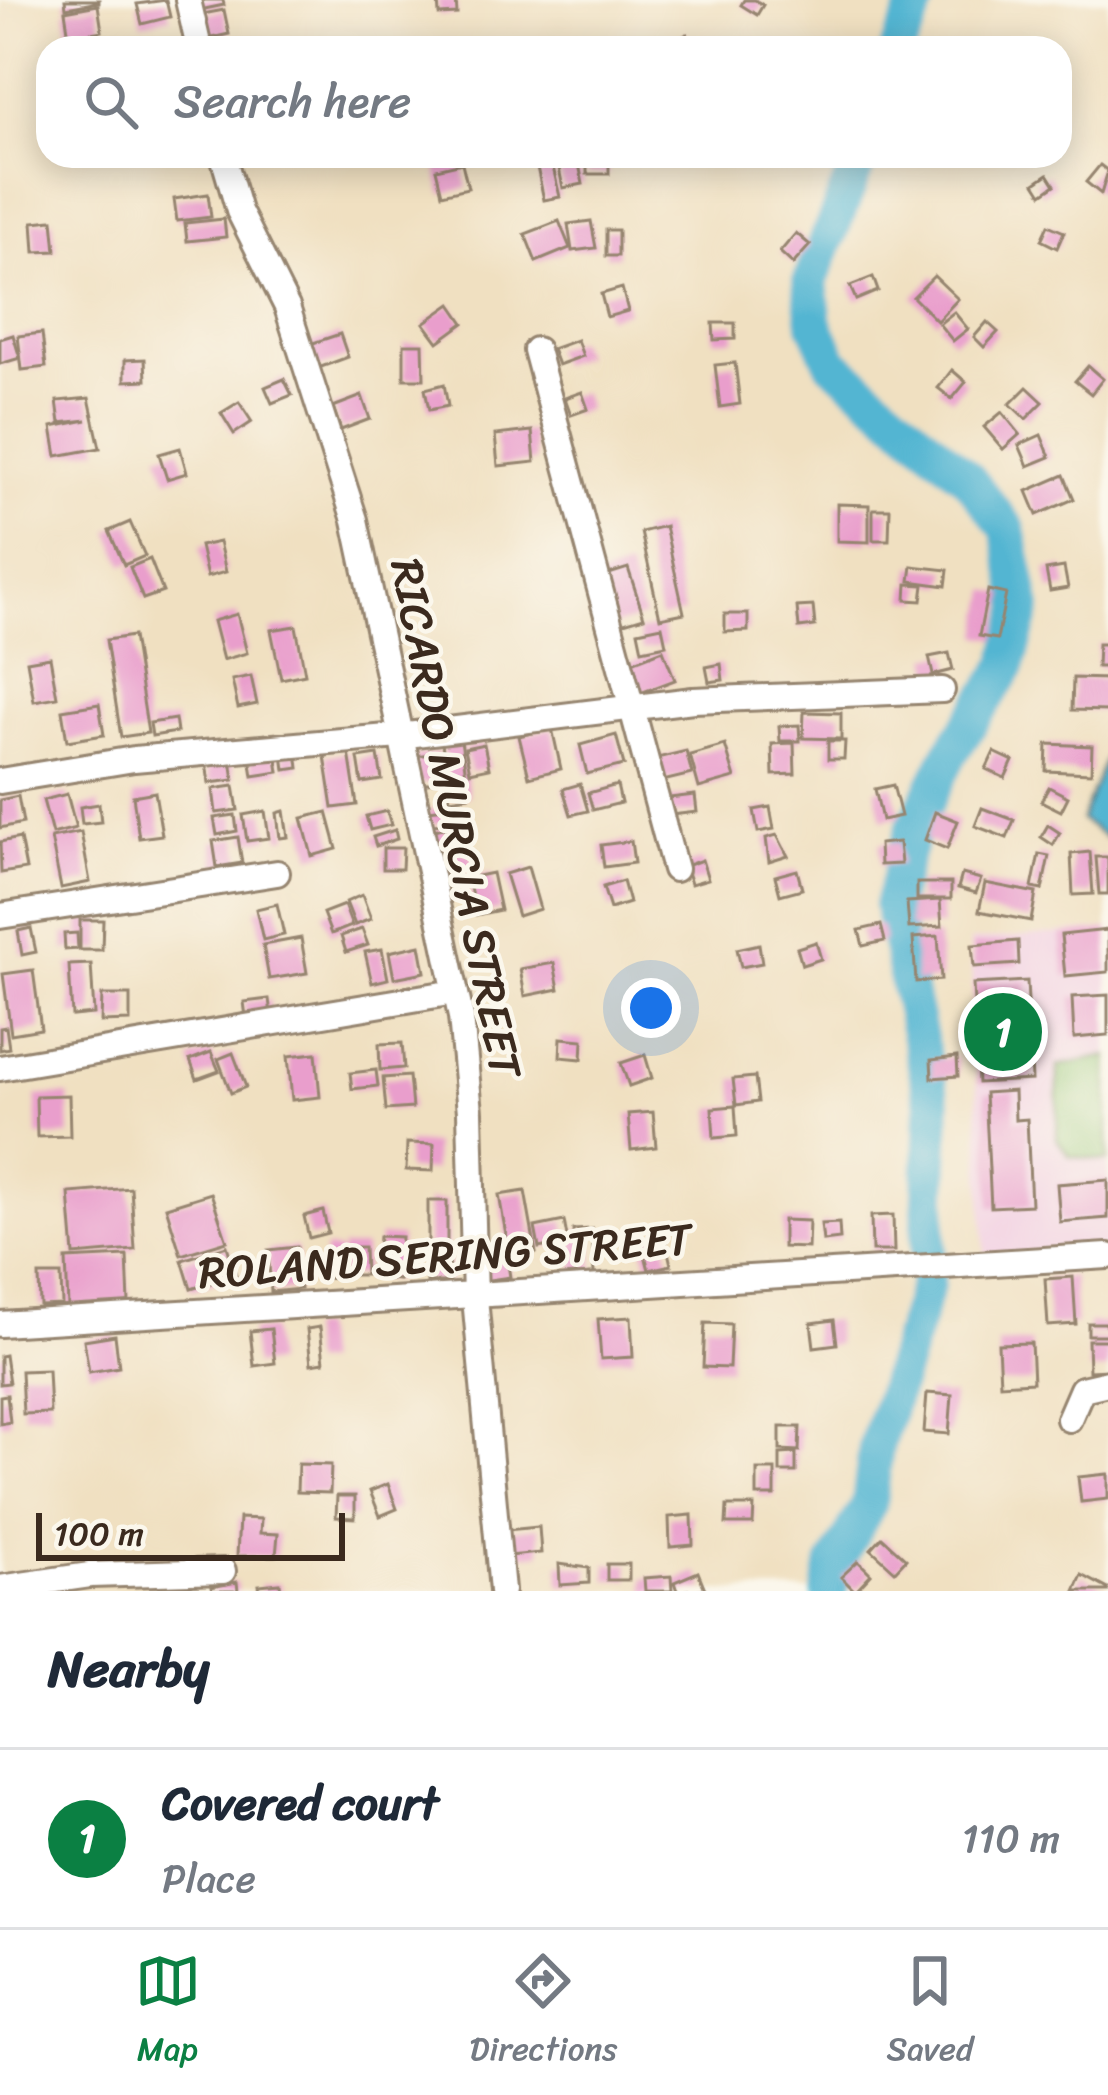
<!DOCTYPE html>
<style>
:root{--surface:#fff;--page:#f6f6f7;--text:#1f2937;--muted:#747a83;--line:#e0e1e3;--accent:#0b8043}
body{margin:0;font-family:Sriracha,sans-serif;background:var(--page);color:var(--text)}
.scale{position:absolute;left:36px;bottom:30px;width:309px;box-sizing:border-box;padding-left:12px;border:6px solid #3b2a1e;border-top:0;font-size:33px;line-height:42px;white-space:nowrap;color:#3b2a1e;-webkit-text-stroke:9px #fbf7ec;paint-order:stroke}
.you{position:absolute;left:651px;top:1008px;width:42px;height:42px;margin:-30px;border:9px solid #fff;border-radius:50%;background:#1a73e8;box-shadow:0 0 0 18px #1a73e833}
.badge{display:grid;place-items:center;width:78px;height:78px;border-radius:50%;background:var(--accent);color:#fff;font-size:39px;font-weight:700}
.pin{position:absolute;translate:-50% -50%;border:6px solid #fff;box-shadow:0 3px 12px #0006}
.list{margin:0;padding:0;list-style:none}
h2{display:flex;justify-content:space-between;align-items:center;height:156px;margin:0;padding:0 48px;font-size:51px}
h2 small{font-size:39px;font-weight:400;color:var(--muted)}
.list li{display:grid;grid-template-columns:78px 1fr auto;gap:36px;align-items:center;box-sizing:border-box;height:180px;padding:0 48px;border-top:3px solid var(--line)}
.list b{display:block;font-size:45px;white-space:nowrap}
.list p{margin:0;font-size:39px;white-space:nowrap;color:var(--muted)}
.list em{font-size:39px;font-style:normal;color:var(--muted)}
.icon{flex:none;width:66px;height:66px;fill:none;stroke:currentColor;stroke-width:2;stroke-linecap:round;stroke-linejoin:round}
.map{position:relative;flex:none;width:1108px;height:1591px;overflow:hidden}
.search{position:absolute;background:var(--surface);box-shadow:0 6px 30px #0003;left:36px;right:36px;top:36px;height:132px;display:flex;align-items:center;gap:30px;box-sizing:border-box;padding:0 42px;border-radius:36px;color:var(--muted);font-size:45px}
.sheet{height:336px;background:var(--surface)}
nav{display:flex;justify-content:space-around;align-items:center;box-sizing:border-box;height:168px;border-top:3px solid var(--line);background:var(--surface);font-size:33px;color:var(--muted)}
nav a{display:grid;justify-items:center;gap:6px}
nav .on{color:var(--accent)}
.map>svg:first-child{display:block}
.built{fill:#f2cfe2}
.green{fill:#94c676;stroke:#68784a;stroke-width:3}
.water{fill:#53b5d2;stroke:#477078;stroke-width:3}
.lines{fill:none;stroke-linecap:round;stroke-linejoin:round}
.river{stroke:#53b5d2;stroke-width:36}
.building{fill:#e99ecc}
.minor-casing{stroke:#968570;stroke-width:30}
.minor{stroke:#fff;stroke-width:24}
.labels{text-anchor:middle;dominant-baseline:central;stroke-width:9;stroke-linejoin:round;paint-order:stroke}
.street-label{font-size:45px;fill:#3b2a1e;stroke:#fbf7ec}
</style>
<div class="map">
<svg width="1108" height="1591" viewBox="0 0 1108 1591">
<rect width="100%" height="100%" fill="#fbf7ec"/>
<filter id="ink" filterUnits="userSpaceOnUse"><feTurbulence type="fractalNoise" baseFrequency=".00833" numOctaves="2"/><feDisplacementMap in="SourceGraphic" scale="24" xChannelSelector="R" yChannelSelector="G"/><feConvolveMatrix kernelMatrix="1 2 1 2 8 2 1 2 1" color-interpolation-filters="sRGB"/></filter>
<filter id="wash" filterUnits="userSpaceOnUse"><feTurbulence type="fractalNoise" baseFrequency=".004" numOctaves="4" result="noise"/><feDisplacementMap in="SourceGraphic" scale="48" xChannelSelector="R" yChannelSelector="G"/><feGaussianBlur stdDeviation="2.7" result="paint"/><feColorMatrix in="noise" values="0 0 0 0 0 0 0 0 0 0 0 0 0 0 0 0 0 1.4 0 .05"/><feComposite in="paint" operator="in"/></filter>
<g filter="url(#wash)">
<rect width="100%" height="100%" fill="#f0e0c1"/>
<path class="built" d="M1108 929V1248L985 1258 970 941Z"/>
<path class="green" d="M1108 1056V1161L1069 1156 1057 1139 1058 1066Z"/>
<path class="water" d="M1108 752V839L1081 820Z"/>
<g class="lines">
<g class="river">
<path d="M898 48 919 0"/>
<path d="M829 1591 833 1568 869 1504 876 1447 927 1285 933 1104 891 905 913 829 950 754 1008 666 1024 608 1008 529 967 477 832 362 815 324 810 282 861 156"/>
</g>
</g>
<g id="blocks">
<g class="building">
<path d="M65 0H99V2L66 8Z"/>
<path d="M166 0 170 17 142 24 137 4Z"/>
<path d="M198 0H223L224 5 200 10Z"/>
<path d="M438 0H456L457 14 439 15Z"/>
<path d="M744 0H755L763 5 757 15 741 5Z"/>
<path d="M98 5 102 31 69 37 65 11Z"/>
<path d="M224 10 229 34 207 39 203 14Z"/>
<path d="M687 34 695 48H662Z"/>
<rect x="587" y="158" width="22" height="16"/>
<path d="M578 159 583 184 563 188 558 163Z"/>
<path d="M462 163 468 188 442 194 436 169Z"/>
<path d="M552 163 560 197 544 200 537 167Z"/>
<path d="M1100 165 1108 171 1101 194 1086 182Z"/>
<path d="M1048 174 1055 185 1042 194 1035 183Z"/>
<path d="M208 194 211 217 177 221 174 199Z"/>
<path d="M224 219 226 237 187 241 185 223Z"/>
<path d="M53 220 56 251 35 252 33 222Z"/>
<path d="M559 221 570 248 536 262 525 234Z"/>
<path d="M591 221 596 248 572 251 568 224Z"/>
<path d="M1048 225 1064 232 1057 248 1041 240Z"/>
<rect x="606" y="230" width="12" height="26"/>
<path d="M796 233 810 245 793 264 780 252Z"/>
<path d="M934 276 958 299 937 321 913 297Z"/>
<path d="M873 277 878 291 856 300 850 286Z"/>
<path d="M622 288 628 311 607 317 601 294Z"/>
<path d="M451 304 464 323 438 342 424 323Z"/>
<path d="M954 312 968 329 953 341 939 324Z"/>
<path d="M987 322 998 332 984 347 974 337Z"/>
<path d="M713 323H735V339L714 340Z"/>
<path d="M42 333 46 367 22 370 18 336Z"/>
<path d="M340 334 348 357 313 370 304 346Z"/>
<path d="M13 335 20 358 0 364V339Z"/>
<path d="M577 340 583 356 558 365 552 349Z"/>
<path d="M404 344H423L424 379H404Z"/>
<path d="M145 359 146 380 125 381V360Z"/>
<path d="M735 363 740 404 720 407 715 365Z"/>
<path d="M1088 366 1103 379 1091 394 1075 381Z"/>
<path d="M952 370 966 382 952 399 938 388Z"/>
<path d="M284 379 292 395 272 403 265 387Z"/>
<path d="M444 384 448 406 429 410 425 389Z"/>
<path d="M1027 387 1043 402 1026 419 1010 404Z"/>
<path d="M582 392 588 409 571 415 565 398Z"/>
<path d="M362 396 370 419 341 430 333 407Z"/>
<path d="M89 398 100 448 57 456 52 427 87 420 60 423 57 401Z"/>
<path d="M239 402 252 422 234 434 221 413Z"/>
<path d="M1002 412 1020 434 1003 449 984 427Z"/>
<path d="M532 431 535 462 498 466 495 435Z"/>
<path d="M1041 435 1050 457 1028 466 1019 445Z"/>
<path d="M180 448 187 473 167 479 159 454Z"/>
<path d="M1064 475 1074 499 1037 515 1027 491Z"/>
<path d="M837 504 869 505V542L837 541Z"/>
<path d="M873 509H890L889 540H873Z"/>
<path d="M130 522 145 556 124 565 109 531Z"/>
<path d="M665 526 684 613 660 618 641 532Z"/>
<path d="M219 542 226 572 207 577 200 546Z"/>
<path d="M150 559 163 592 143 599 130 567Z"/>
<path d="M912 566 948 570 946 586 910 581Z"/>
<path d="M1064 567 1068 588 1050 591 1046 570Z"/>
<path d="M628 568 644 617 611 627 596 578Z"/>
<path d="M907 584 924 585 922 601 906 600Z"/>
<path d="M988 590 1006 594 997 639 979 636Z"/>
<path d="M813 606 815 626 799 628 797 607Z"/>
<path d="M237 614 247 653 223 660 213 621Z"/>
<path d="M725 614H748V631L725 632Z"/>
<path d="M296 626 305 674 281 679 271 630Z"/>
<path d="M662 626 666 645 642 650 638 631Z"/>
<path d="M133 636 148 733 121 737 106 640Z"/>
<path d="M1098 644H1108V667H1097Z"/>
<path d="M663 650 675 680 630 697 619 667Z"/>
<path d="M949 653 953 670 933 675 929 657Z"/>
<path d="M50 657 57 697 34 701 27 661Z"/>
<path d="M721 664 723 680 709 682 706 667Z"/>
<path d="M251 676 257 704 238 708 232 680Z"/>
<path d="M1073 678 1108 679 1107 711 1072 710Z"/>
<path d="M99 704 104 735 67 741 62 710Z"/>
<path d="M804 712 841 713V739L803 738Z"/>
<path d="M175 719 177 732 152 736 150 723Z"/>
<path d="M799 725 800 741H780L779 726Z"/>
<path d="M552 728 561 769 529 777 519 736Z"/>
<path d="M616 735 624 765 587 774 580 745Z"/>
<path d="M461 740 469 796 450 799 442 743Z"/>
<path d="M828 741H845L844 759H828Z"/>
<path d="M794 743 795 774 773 775 772 744Z"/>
<path d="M484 744 489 768 470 772 465 748Z"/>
<path d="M1047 744 1092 746 1091 773 1046 771Z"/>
<path d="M725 745 735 778 699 788 690 755Z"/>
<path d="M686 751 692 774 663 781 657 758Z"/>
<path d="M276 752 279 772 253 776 250 757Z"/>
<path d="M297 752 299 768 285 770 283 754Z"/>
<path d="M349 752 357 805 333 808 325 756Z"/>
<path d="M994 752 1013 761 1005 778 986 769Z"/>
<path d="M438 753 443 781 419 784 415 756Z"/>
<path d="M378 755 382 780 362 783 358 758Z"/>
<path d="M231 759 234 780 209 783 206 763Z"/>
<path d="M580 784 588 811 571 815 563 789Z"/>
<path d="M617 785 621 803 593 810 588 793Z"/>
<path d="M893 785 901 816 882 820 875 789Z"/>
<path d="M234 786 238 810 216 813 213 789Z"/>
<path d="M1049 787 1068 797 1061 811 1041 801Z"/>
<path d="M155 792 162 835 139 838 133 796Z"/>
<path d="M67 794 76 828 52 834 43 800Z"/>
<path d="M695 795 697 812 671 815 669 798Z"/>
<path d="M18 796 23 823 0 828V800Z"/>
<path d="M99 804 101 822 82 824 80 807Z"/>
<path d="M770 807 774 829 758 832 754 810Z"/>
<path d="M446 808 448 823 430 824 428 810Z"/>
<path d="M982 808 1014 820 1007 838 975 826Z"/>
<path d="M265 811 269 838 247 841 243 815Z"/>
<path d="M284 811 288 837 280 838 277 813Z"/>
<path d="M387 811 391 825 370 830 366 816Z"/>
<path d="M327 812 337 849 312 856 302 818Z"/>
<path d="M935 812 958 821 947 849 925 840Z"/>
<path d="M235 815 237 831 217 835 214 818Z"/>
<path d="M1048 825 1060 833 1053 845 1041 837Z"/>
<path d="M445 827 451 849 436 853 430 831Z"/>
<path d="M395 830 397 839 376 846 373 837Z"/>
<path d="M81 832 90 882 61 888 51 838Z"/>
<path d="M777 835 788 856 769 862 766 838Z"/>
<path d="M238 837 242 863 217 867 213 841Z"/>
<path d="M20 838 26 869 1 873 0 842Z"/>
<path d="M631 841 634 863 604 867 601 845Z"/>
<path d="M899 842 901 864 880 865 879 844Z"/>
<path d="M383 848H403L402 869H383Z"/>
<path d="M472 852V870L449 871V853Z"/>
<path d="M1090 852 1093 894 1073 895 1071 854Z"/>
<path d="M1039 854 1049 856 1042 890 1032 888Z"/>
<path d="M1096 857H1108V894H1099Z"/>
<path d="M702 860 708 879 691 884 685 866Z"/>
<path d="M528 867 540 909 518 916 505 874Z"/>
<path d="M797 870 802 889 780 895 775 876Z"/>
<path d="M492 873 500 910 476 915 468 878Z"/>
<path d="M962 874 981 879 976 893 958 888Z"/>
<path d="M623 881 629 903 610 909 603 887Z"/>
<rect x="917" y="883" width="34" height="16"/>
<path d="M985 883 1036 893 1031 921 979 911Z"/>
<path d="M362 895 371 919 355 925 346 902Z"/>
<path d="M940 900 942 926 909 928 907 902Z"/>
<path d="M277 904 284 935 263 940 256 909Z"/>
<path d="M344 905 352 926 331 934 323 913Z"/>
<path d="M80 920H103L102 950H80Z"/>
<path d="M881 925 885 941 863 946 859 930Z"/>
<path d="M31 928 36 952 22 955 18 931Z"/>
<path d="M362 929 368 945 346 952 341 936Z"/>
<path d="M1108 930V972L1065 976 1061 935Z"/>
<path d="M77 933 78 949 65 950 64 934Z"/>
<path d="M938 936 941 980 916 982 913 938Z"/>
<path d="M301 938 307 973 269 979 263 945Z"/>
<path d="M1018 941 1019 964 974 967 972 945Z"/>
<path d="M816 942 821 959 802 965 797 948Z"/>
<path d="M759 944 762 963 741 967 737 949Z"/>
<path d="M420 945 425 972 394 978 389 952Z"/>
<path d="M382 949 388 979 372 983 365 952Z"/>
<path d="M554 963 559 989 525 996 520 969Z"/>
<path d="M91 964 94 1014 72 1016 69 965Z"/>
<path d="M33 970 41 1029 11 1034 3 974Z"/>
<path d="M1027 981 1032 1080 978 1083 973 984Z"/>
<path d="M102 995H130V1021L101 1022Z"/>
<path d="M1108 995V1035L1074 1038 1072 997Z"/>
<path d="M269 999 271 1014 246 1017 244 1002Z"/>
<path d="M6 1027 9 1048 0 1050V1028Z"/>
<path d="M561 1038 583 1040 582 1059 560 1057Z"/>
<path d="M402 1043 404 1068 380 1070 379 1044Z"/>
<path d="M211 1052 219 1071 197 1079 190 1060Z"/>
<path d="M233 1053 246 1087 231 1093 218 1059Z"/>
<path d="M316 1053 320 1097 292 1100 288 1056Z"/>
<path d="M645 1055 652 1078 629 1086 621 1063Z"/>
<path d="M957 1057 958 1076 932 1078 931 1060Z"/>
<path d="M376 1070 378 1086 352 1089 350 1073Z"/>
<path d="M409 1076 412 1108 386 1110 383 1078Z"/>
<path d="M755 1077 758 1102 736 1105 733 1079Z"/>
<path d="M1014 1091 1015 1120 1027 1119 1031 1205 991 1207 985 1093Z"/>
<path d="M69 1095 70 1136 37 1137 36 1096Z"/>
<path d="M735 1106 737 1136 714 1138 712 1108Z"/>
<path d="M653 1112 656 1147 631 1150 628 1114Z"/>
<path d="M407 1143 434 1144 433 1171 406 1170Z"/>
<path d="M1108 1180V1218L1060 1222 1057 1184Z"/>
<path d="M131 1188 135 1250 74 1255 69 1193Z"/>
<path d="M525 1191 536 1253 510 1257 499 1195Z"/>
<path d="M211 1193 227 1241 181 1255 166 1207Z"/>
<rect x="428" y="1201" width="19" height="46"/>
<path d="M323 1211 328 1233 309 1238 304 1216Z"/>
<path d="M893 1215 894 1251H872L871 1216Z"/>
<path d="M783 1220 809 1221 808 1248 783 1247Z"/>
<path d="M564 1221 568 1242 539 1248 535 1227Z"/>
<path d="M839 1223 840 1239 823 1241 821 1224Z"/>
<path d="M592 1229 594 1274 575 1275 573 1230Z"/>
<path d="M664 1234 671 1265 649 1270 641 1240Z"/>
<path d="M379 1236 401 1237 399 1280 376 1278Z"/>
<path d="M227 1246 236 1275 191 1289 182 1260Z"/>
<path d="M297 1247 300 1289 271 1292 268 1250Z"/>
<path d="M342 1247H364L365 1275H342Z"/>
<path d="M324 1249 340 1250 339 1279 323 1278Z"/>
<path d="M506 1252 510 1277 483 1281 479 1257Z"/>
<path d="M426 1253H449V1282H427Z"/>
<path d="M127 1256 129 1304 68 1307 66 1259Z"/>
<path d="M39 1275H61L62 1305 40 1306Z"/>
<path d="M1073 1277 1076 1324 1048 1326 1045 1279Z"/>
<path d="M631 1317 633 1357 601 1359 598 1319Z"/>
<path d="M834 1320 837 1344 814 1347 811 1323Z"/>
<path d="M705 1323 731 1324 729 1368 703 1367Z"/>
<path d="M1088 1323H1106L1107 1335H1088Z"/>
<path d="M320 1327 324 1362 311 1364 307 1329Z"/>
<path d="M271 1329 275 1363 254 1366 250 1331Z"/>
<path d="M115 1335 119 1367 89 1372 84 1340Z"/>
<path d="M1088 1340H1108V1370L1089 1371Z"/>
<path d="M1031 1343 1033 1382 1000 1384 998 1344Z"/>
<path d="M5 1355 9 1383 0 1384V1356Z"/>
<path d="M48 1370 50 1413 23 1414 21 1371Z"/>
<path d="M927 1393 952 1395 949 1434 924 1432Z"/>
<path d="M7 1395 10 1422 0 1424V1396Z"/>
<path d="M780 1427H800L799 1451 780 1450Z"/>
<path d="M796 1453V1472H780V1454Z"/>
<path d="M298 1464 331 1465 330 1493 297 1492Z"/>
<rect x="757" y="1470" width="18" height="26"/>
<path d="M1108 1474V1499L1081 1502 1078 1477Z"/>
<path d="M388 1484 397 1509 380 1516 370 1491Z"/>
<path d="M337 1496H355V1518L336 1517Z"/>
<path d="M727 1506H754L753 1524H726Z"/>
<path d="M692 1515 693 1545 670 1547 669 1517Z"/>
<path d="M239 1518 261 1519 260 1533 278 1534 276 1556H237Z"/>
<path d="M539 1527 541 1553 508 1556 506 1530Z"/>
<path d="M882 1537 906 1559 895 1571 871 1549Z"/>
<path d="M858 1561 871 1574 855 1591 841 1577Z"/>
<path d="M559 1564 589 1568V1583L560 1585Z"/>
<rect x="607" y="1564" width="22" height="16"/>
<path d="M698 1572 705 1589 677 1591 674 1582Z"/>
<path d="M1082 1575 1108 1589V1591H1075Z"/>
<path d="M671 1576 672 1591H645L644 1578Z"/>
<path d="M237 1582 238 1591H212L211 1587Z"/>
<path d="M280 1583 281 1591H260L259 1585Z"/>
</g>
</g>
</g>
<g filter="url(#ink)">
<use href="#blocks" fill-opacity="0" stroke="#968570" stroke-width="3"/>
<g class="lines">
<defs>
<g id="minor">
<path d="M188 0 199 48"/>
<path d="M223 156 239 211 287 307 355 520 461 1017 470 1112 475 1298 502 1591"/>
<path d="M536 350 675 869"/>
<path d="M0 781 134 759 399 736 693 700 942 690"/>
<path d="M0 916 277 873"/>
<path d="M0 1068 455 992"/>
<path d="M0 1324 1108 1256"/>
<path d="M1069 1419 1082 1389 1108 1383"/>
<path d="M0 1588 90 1575 223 1571"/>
</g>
</defs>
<use href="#minor" class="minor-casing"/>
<use href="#minor" class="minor"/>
</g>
</g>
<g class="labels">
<g class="street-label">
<text transform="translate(456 818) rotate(79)">RICARDO MURCIA STREET</text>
<text transform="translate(445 1256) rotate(-4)">ROLAND SERING STREET</text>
</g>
</g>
</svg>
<div class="scale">100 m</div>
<div class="you"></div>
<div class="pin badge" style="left:1003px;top:1032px">1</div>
<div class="search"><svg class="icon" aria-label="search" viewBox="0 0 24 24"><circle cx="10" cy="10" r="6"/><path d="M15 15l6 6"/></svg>Search here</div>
</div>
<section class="sheet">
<h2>Nearby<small></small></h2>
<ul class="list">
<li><span class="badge">1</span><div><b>Covered court</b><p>Place</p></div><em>110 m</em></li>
</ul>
</section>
<nav>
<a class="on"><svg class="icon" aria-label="map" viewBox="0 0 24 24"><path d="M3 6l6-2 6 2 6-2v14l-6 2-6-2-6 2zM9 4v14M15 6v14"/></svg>Map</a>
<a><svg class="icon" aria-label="directions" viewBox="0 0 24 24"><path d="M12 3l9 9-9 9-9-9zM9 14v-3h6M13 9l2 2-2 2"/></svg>Directions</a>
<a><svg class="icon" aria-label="saved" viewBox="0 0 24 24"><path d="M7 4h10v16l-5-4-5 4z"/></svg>Saved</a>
</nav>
